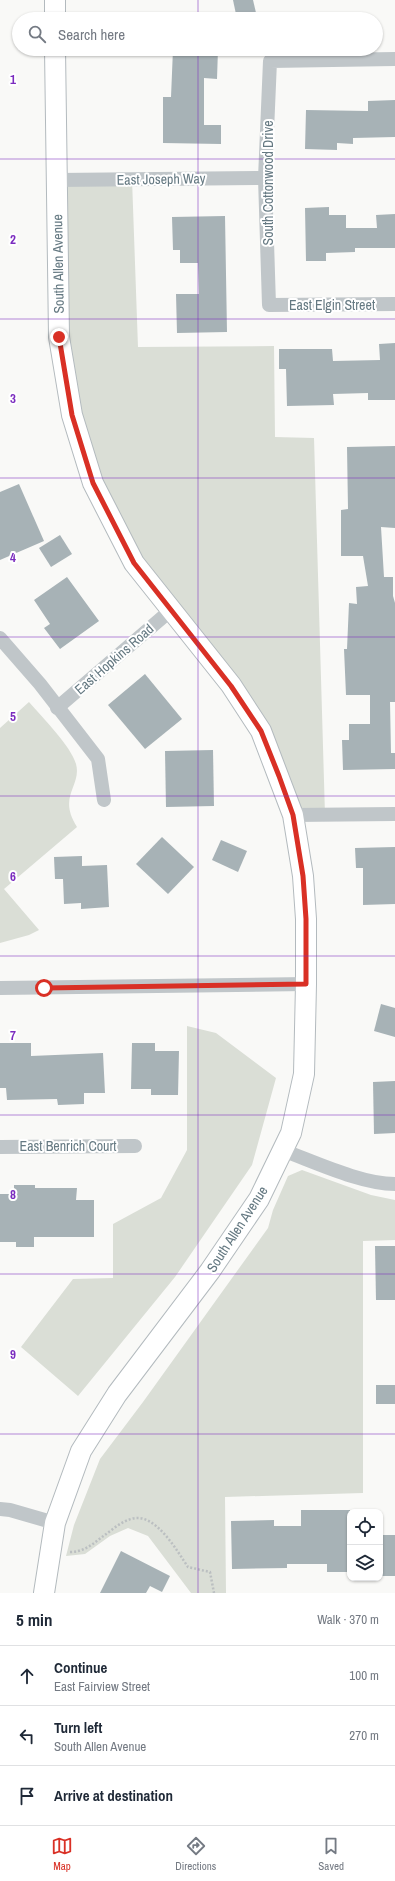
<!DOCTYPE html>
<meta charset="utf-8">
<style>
:root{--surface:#fff;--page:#f2f2f3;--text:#1f2937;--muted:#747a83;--line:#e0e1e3;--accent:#d93025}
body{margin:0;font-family:"Archivo Narrow",sans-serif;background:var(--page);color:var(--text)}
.controls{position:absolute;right:12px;bottom:12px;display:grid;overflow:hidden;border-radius:8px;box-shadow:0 1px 3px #0004}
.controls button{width:36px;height:36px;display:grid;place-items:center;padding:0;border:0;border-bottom:1px solid var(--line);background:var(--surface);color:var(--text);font:20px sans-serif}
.stop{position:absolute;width:12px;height:12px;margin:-9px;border:3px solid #d93025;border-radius:50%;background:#fff}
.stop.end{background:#d93025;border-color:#fff;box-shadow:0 1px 4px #0008}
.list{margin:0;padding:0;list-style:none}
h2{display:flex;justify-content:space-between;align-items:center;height:52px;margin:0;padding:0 16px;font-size:17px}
h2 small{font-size:13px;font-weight:400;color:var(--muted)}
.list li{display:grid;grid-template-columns:26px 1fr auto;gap:12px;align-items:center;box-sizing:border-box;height:60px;padding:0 16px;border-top:1px solid var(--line)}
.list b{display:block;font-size:15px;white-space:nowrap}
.list p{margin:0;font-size:13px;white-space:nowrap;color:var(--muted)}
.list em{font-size:13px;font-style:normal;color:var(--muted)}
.icon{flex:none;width:22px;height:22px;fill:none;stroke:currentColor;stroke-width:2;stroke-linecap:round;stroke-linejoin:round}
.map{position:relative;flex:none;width:395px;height:1593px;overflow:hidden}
.search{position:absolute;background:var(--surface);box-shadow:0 1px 3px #0004;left:12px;right:12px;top:12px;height:44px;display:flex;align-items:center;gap:10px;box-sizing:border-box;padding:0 14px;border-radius:22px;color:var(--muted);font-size:15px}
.sheet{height:232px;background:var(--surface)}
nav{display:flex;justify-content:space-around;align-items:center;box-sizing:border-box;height:56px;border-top:1px solid var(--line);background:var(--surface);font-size:11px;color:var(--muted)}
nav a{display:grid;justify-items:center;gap:2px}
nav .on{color:var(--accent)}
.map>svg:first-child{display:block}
.green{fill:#daded6}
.building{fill:#a7b2b6}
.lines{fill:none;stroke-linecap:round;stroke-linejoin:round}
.secondary-casing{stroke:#b3babe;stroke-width:22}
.path{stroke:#bbbfc1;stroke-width:2.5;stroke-dasharray:2 2;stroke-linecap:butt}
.street{stroke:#c0c6c9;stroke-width:14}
.secondary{stroke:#fff;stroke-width:20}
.route{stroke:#d93025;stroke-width:5}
.grid{fill:none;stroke:#7b2cbf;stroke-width:1;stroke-opacity:0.55}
.labels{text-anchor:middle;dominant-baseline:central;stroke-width:4;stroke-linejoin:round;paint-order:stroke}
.street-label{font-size:14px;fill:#657982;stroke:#fff}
.grid-label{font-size:13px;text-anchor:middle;font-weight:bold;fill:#7b2cbf;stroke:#fff;stroke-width:4;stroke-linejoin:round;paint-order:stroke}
</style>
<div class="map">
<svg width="395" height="1593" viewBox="0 0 395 1593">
<rect width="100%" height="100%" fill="#f9f9f7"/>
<g class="green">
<path d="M132 179 138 347 274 346 275 437 314 438 325 815H293L261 731 134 563 72 415 57 180Z"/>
<path d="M29 702C42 717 71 746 76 764 82 786 57 796 77 827L4 889 39 930 29 935 0 943V728Z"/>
<path d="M187 1026 216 1033 276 1078 252 1165 175 1277 78 1396 21 1347 73 1279 113 1278V1224L161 1198 187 1150Z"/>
<path d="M302 1170 371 1195 395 1200V1240L363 1241V1493L225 1497 226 1593H191L148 1536 128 1528 110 1536 85 1554 66 1556 74 1525 100 1459 143 1402 268 1228 273 1210 288 1176Z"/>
</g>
<g class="building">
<path d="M233 0H253L257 17 237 19Z"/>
<path d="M173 49H218L217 79 204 78V125H221V144L163 143V97H171Z"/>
<path d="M395 100V137L353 138V144L337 143V150L305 149 306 110 368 111V101Z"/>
<path d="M329 207V215H346V228H377L376 215 395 214V248H355V252L326 253V261H306L305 208Z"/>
<path d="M225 216 227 332 177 333 176 294H199L198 263H180V250H173L172 217Z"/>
<path d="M395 343V400H368V393L333 394 334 405 287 406 286 369H279V349H332L333 361 380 360 379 344Z"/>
<path d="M395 446V528L381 527 384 577H393V596L395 603V702H390L391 753H395V769L343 770 342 740H349V724H370V695H346L344 649H347L349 603 357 604 356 587 368 586 363 556H341V510L348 509 347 447Z"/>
<path d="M19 484 44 541 0 560V492Z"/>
<path d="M60 535 72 554 51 567 39 548Z"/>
<path d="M67 577 99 621 60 649 44 628 50 624 34 600Z"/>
<path d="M145 674 182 719 145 749 108 705Z"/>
<path d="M213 750 214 806 166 807 165 751Z"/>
<path d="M162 837 194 867 168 894 136 864Z"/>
<path d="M221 840 247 851 238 872 212 860Z"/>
<path d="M395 847V904L363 905V868H356L355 848Z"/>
<path d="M82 856V866L107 865 109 907 81 909V903L64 904 63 879H55L54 857Z"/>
<path d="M381 1004 395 1008V1037L374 1031Z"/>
<path d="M0 1043H31V1056L103 1053 105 1093H84V1104L58 1105 57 1099 7 1100 6 1088H0Z"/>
<path d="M132 1043H155V1051H179L178 1095H151V1089H131Z"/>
<path d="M395 1081V1133L374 1134 373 1082Z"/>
<path d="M14 1185H35V1188H77L76 1200H94V1237H34V1247H16V1242H0V1194H14Z"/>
<path d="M375 1246H395V1300H376Z"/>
<rect x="376" y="1385" width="19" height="19"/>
<path d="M301 1510H350V1572H327V1564H287V1568L232 1569 231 1521 274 1520V1526H301Z"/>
<rect x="380" y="1535" width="15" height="41"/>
<path d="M121 1551 170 1576 162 1592 150 1586 146 1593H100Z"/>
</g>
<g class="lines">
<defs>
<g id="secondary">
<path d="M55 0V19"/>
<path d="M44 1593 55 1523 81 1451 117 1394 210 1271 259 1199 291 1133 304 1074 306 984V919L303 876 293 815 261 731 231 685 134 563 93 483 72 415 59 337 55 49"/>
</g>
</defs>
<use href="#secondary" class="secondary-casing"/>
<path class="path" d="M70 1552C83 1552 92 1545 102 1537 111 1531 120 1522 131 1519 155 1511 177 1551 188 1567L210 1572 214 1593"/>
<g class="street">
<path d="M395 59 270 61 265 178 269 305 395 304"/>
<path d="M57 180 265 178"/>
<path d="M0 638 40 684 98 759 104 800"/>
<path d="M57 708 171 610"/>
<path d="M293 815 395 814"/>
<path d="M0 988 306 984"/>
<path d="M0 1147 135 1146"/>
<path d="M282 1150C315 1162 361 1184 395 1184"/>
<path d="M0 1509 10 1510 55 1523"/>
</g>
<use href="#secondary" class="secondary"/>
</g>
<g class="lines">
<path class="route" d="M44 988 306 984V919L303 876 293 815 279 776 261 731 231 686 134 563 93 483 72 415 59 337"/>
</g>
<path class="grid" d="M198 0V19M198 49V1593M0 159H395M0 319H395M0 478H395M0 637H395M0 796H395M0 956H395M0 1115H395M0 1274H395M0 1434H395"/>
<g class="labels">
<g class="street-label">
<text transform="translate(161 179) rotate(-1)">East Joseph Way</text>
<text transform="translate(268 183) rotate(-90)">South Cottonwood Drive</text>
<text transform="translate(58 264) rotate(-91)">South Allen Avenue</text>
<text x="332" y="305">East Elgin Street</text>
<text transform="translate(114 659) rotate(-41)">East Hopkins Road</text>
<text x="68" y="1146">East Benrich Court</text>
<text transform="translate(237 1229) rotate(-57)">South Allen Avenue</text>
</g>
</g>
<g class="grid-label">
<text x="13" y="84">1</text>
<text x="13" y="244">2</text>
<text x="13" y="403">3</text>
<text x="13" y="562">4</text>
<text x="13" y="721">5</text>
<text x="13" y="881">6</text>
<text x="13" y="1040">7</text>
<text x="13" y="1199">8</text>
<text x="13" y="1359">9</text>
</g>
</svg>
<div class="controls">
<button><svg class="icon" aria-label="locate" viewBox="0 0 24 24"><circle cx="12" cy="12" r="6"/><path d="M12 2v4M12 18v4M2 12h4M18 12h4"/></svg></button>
<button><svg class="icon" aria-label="layers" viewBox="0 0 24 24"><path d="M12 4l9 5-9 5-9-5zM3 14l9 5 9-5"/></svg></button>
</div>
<div class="stop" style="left:44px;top:988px"></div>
<div class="stop end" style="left:59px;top:337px"></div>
<div class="search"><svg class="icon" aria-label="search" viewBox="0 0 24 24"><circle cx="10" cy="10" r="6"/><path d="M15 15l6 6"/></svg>Search here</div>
</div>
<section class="sheet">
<h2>5 min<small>Walk · 370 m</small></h2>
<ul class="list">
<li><svg class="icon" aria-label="ahead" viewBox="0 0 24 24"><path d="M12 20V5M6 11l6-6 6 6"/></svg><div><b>Continue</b><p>East Fairview Street</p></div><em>100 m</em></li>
<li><svg class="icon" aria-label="left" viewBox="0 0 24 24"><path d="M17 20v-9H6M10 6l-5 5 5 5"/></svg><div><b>Turn left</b><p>South Allen Avenue</p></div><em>270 m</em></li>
<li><svg class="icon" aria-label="arrive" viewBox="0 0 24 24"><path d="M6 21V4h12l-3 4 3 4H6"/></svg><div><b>Arrive at destination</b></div></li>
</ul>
</section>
<nav>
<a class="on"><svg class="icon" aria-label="map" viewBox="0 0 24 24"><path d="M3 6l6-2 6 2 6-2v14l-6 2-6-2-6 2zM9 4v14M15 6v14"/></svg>Map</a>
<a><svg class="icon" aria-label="directions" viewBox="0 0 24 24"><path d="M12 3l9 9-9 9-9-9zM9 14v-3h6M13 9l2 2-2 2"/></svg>Directions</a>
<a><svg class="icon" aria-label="saved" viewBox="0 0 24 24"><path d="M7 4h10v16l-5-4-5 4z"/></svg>Saved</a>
</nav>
